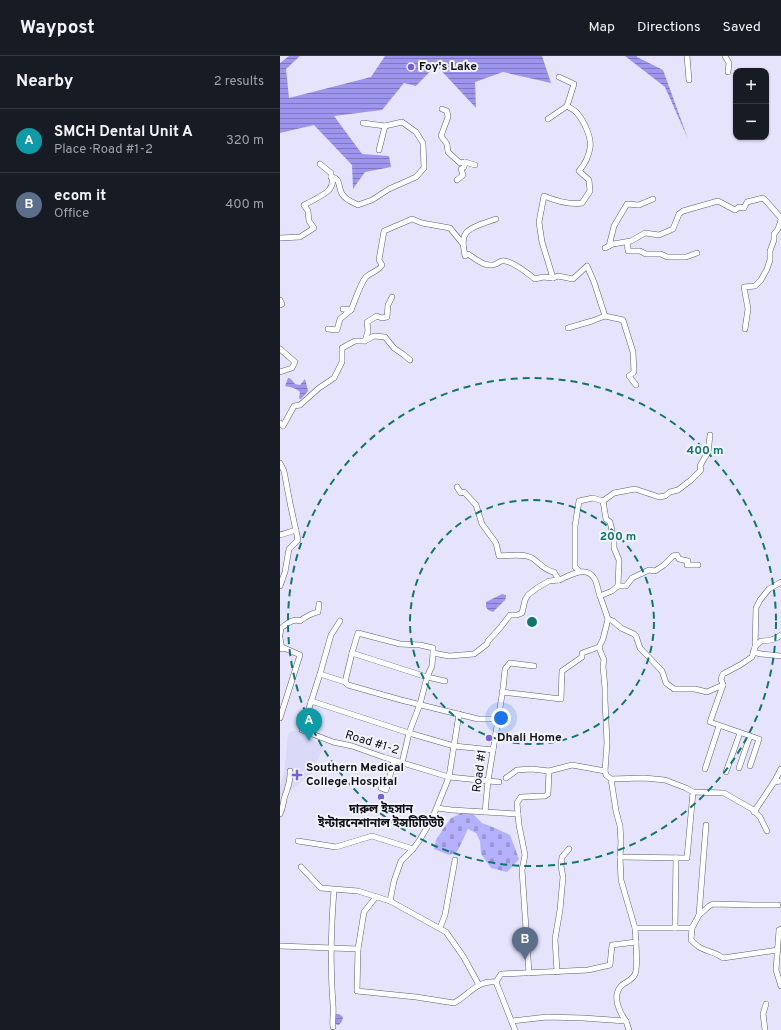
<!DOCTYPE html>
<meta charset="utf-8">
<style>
:root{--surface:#171b24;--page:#242831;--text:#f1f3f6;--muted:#9ea1a6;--line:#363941;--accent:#7661dc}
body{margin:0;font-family:Overpass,"Noto Sans Bengali",sans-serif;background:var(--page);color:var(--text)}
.controls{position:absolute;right:12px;top:12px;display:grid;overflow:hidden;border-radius:8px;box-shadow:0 1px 3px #0004}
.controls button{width:36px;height:36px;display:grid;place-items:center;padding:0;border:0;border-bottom:1px solid var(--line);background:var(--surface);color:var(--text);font:20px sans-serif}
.you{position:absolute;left:221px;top:662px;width:14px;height:14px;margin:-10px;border:3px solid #fff;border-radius:50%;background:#1a73e8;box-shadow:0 0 0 6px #1a73e833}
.badge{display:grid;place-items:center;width:26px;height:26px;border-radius:50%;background:var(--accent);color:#fff;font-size:13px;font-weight:700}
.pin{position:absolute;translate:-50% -33px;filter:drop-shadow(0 1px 2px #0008)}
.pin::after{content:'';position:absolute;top:21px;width:14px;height:12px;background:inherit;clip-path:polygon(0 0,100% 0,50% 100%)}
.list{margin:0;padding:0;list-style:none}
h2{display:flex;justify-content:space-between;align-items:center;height:52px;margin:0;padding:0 16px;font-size:17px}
h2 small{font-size:13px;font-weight:400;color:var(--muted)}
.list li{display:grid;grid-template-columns:26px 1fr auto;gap:12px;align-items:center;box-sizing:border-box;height:64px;padding:0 16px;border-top:1px solid var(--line)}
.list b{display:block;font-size:15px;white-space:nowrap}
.list p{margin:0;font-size:13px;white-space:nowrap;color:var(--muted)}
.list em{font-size:13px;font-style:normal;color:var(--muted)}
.map{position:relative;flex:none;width:501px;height:974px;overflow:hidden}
header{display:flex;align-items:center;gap:24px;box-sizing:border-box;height:56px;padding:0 20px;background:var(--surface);border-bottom:1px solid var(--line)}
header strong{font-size:19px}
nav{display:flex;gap:22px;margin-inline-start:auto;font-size:14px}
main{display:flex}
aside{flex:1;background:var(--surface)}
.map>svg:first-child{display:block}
.built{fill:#dad9f8}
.cemetery{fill:url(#cemetery-stones)}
.water{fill:url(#water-rules)}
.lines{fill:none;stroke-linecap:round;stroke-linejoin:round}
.street-casing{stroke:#5e5d72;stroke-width:6}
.street{stroke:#fff;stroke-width:5}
.ring{fill:none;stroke:#0f766e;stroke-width:2;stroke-dasharray:7 5}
.poi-dot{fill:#7661dc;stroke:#f3f3fd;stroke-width:1.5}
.labels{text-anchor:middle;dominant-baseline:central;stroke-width:4;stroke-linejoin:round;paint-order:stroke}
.poi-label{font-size:12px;font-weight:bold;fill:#101018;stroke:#f3f3fd;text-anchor:start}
.street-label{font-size:12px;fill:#101018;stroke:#f3f3fd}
.centre{fill:#0f766e;stroke:#f3f3fd;stroke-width:2}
.ring-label{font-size:12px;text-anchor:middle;font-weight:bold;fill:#0f766e;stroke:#f3f3fd;stroke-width:4;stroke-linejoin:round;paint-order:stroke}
</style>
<header>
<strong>Waypost</strong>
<nav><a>Map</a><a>Directions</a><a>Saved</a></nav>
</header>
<main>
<aside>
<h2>Nearby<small>2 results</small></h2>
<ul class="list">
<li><span class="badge" style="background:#0f9aa8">A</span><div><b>SMCH Dental Unit A</b><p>Place · Road #1-2</p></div><em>320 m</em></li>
<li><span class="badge" style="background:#5c6f8a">B</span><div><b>ecom it</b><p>Office</p></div><em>400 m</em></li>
</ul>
</aside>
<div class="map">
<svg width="501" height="974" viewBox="0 0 501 974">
<defs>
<pattern id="cemetery-stones" width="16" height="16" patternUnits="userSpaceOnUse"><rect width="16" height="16" fill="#b6b1fc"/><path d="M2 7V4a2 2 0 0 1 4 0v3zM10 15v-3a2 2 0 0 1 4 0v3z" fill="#9b97d7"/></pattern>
<pattern id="water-rules" width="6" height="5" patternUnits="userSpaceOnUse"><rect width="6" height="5" fill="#9e95ee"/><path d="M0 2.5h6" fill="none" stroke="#7f78c0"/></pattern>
</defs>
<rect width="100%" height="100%" fill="#e5e4fc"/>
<path class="built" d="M12 675H19L44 691 30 719 9 735 0 762V729L4 718 8 678Z"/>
<path class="cemetery" d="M182 757 193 758 202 767 215 772 230 779 239 803 227 816 211 812 201 798 200 785 196 777 188 773 177 796 169 799 154 793 156 784 163 773 171 762Z"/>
<g class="water">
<path d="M9 0H20L6 13 9 42 91 21 105 0H262L271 27 223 16 195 26 196 52 156 9 136 30 124 27 102 54 54 60 82 98 109 100 111 111 85 116 73 133 72 109 34 69 0 77V7Z"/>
<path d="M345 0H357V1L383 14 408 83 385 31Z"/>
<path d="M8 322 11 323 15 328 20 329 25 323 28 335 21 343 19 342 20 336C16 332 10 331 5 330Z"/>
<path d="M222 538 226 539V541L225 544 213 556 208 554 206 551V546Z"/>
<path d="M56 958H59L63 961 62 965 59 969 54 968Z"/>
</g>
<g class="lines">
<defs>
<g id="street">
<path d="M407 0 409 24"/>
<path d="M445 0 449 7 448 16"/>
<path d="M279 21 294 28 287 50"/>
<path d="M162 53 167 55 168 61 161 80 167 88 168 96 180 107 185 106"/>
<path d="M268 63 287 50C290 52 295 54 297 57 304 65 312 82 310 92 309 100 304 109 299 115L309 124 310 135 302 147C289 149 276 145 264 140L259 166 262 186 273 222"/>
<path d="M83 67 105 70"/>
<path d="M51 121C61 122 58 131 62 138 66 144 72 146 78 149L92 144 109 133 136 121 144 112 143 87 136 76 122 66 105 70 99 94"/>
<path d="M177 124 183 119 181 113 184 111 185 106 195 109"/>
<path d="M216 163C208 166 191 170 186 177 181 184 184 193 185 200L188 198C197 204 206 212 216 208 220 206 221 204 225 205 234 206 247 217 255 223L263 221 273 222 278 220 293 223 307 210 314 226 325 260 343 264 353 296 354 316 349 320 356 329"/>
<path d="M0 182 20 181 34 172 29 165 28 155 24 149C30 146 45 138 49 134 52 130 53 125 52 122L51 121V117L40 108"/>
<path d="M347 186 348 195H360L366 198H381L387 201H406L417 197"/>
<path d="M329 190 334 170 347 148 359 149 373 143"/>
<path d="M325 192 333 188 351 185 365 177 379 179 393 173 399 158 403 155 438 145 455 154 459 151 464 152 467 146 483 142 487 146 501 162"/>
<path d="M0 244 2 248 0 249"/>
<path d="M63 253 71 254C75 245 80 228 86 221 91 216 99 215 102 209L99 204 104 175 132 163 142 167 170 172 183 188"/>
<path d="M288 272 312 265 325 260"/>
<path d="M48 273 57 274 60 263 71 254"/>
<path d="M465 273 468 253 464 231 475 230 481 224 487 213 490 204V195L494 184V178L498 173 501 164"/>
<path d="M85 285 94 280 105 281 114 292 124 299 130 304"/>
<path d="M0 293 15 306 12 312 0 316"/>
<path d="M0 367 3 370 14 350 20 349 39 332 54 322 62 306V292L75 285H85L88 275 87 266 97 260 102 262 107 261 108 249 112 241"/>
<path d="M0 407 4 415 10 447 18 484 9 493 5 516 0 530"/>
<path d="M177 431 181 437 184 436 196 449 202 468 216 487 219 500C229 500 243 497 252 502 260 507 265 515 274 516L279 524C289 520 306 509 314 522 317 525 318 536 320 540"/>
<path d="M323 445 326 463 330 466 334 483V492L339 504 338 530"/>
<path d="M0 479 16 474"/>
<path d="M299 515 295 511V470L299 445 313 442 323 445 334 437 355 433 379 441 385 440 390 436 398 434 411 424 421 414 420 410 425 401 428 397 430 379"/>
<path d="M328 563 333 565 341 572 354 578 356 580 360 592 382 615 386 627 394 633H415L427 636 443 629"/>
<path d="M60 565 51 579 40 618 22 674 53 686 72 690 103 701 169 721 219 726"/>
<path d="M0 579 1 572C7 568 13 562 20 565 23 562 35 556 38 556L39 548"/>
<path d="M0 582 2 593H1"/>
<path d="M475 591 481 585C488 585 495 584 501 579"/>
<path d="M473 596 481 598 501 600"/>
<path d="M72 597 78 577 120 588 140 589 153 592V597"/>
<path d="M40 618 65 626 68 629 121 644 198 663H218"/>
<path d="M65 626 72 597 147 621 165 625"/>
<path d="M222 636 256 640 281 643 282 615 302 601V597L319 591"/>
<path d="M31 645 129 677 174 690 213 694"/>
<path d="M0 662 20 599 2 591"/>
<path d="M122 707 129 677 140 648 147 621 152 610 153 597 169 600 194 598 207 588 208 585 220 572 230 559H237L242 557 245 544 248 539 257 532 269 525 279 524"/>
<path d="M470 710 479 683 430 666 443 629 441 623 443 618 460 609 472 601 475 591 476 552 480 544 489 533 501 526"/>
<path d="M459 712 470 680"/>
<path d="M425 713 439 670"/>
<path d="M501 713 494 726 501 725"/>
<path d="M446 716 460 677"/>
<path d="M226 722 237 714 252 713 269 715 292 709 325 715"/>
<path d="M331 723 336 755 340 770 341 786 340 801 407 802 413 736 406 732 385 724 364 722 331 723 326 719 325 715 327 687 325 644V632L323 610 324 604 321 597 319 591 323 583 328 563 320 540 332 535 338 530H346L352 522 369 514 375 515 384 509 393 500 397 499 399 503 408 505 407 509H418"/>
<path d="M101 732 106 734 114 705"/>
<path d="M413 736 444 737 472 753 480 761 487 775"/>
<path d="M157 752 172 754 238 758"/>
<path d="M205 756 208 725 223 633 225 613 230 607 254 610"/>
<path d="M474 756 494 726"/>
<path d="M0 758C3 752 3 749 4 743 7 732 11 728 10 715"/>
<path d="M18 785 56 791 92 780 133 793"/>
<path d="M340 801 341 824 355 872"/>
<path d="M21 811 41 832 78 835 110 845 166 876 183 900 199 929"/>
<path d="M96 841 84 856 78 893 77 935 136 941 174 947C189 939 197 924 216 926L235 974"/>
<path d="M110 845 114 825 121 805 133 793 139 785 152 763 169 721 179 658"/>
<path d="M419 859C425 855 427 850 433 848L474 849H498"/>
<path d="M160 872 165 859 175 804"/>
<path d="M395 872 396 802"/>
<path d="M412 872 419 859 426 769"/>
<path d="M501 873 499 874 496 914 501 930"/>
<path d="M0 890 78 893"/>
<path d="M277 916 275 883 280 854 283 821 281 810 282 801 289 793"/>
<path d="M249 917 242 814 245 799 239 769 237 747 241 741 265 740 268 738 269 715"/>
<path d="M216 926 221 918 308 914 330 909 332 889 356 886 355 872H412L411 884C413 886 416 889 419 891 427 896 434 895 443 902L498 894"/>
<path d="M232 965 267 961 303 962 346 965 349 974"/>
<path d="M346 965C339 956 332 940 341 930 345 926 353 924 355 918 358 913 356 893 356 886"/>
<path d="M53 971C52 964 54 957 53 949 50 911 51 872 54 834"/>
<path d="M485 974 483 958 486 948"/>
</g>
</defs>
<use href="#street" class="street-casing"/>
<use href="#street" class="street"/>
</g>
<g class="ring">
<circle cx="252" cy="566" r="122"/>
<circle cx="252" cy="566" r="244"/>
</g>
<g class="poi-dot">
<circle cx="131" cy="11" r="4"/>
<circle cx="209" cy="682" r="4"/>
<path d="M15 713h4v4h4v4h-4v4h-4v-4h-4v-4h4z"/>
<circle cx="101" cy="741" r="4"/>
</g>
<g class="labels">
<g class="poi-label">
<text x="139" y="11">Foy's Lake</text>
<text x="217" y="682">Dhali Home</text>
<text x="26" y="712">Southern Medical<tspan x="26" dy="14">College Hospital</tspan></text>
<text x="101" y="754" text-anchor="middle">দারুল ইহসান<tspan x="101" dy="14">ইন্টারনেশানাল ইন্সটিটিউট</tspan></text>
</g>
<g class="street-label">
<text transform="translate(92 687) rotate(17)">Road #1-2</text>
<text transform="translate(200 715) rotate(-82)">Road #1</text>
</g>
</g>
<circle cx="252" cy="566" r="6" class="centre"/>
<g class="ring-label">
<text x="425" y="398">400 m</text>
<text x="338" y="484">200 m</text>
</g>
</svg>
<div class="controls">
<button>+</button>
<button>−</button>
</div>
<div class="you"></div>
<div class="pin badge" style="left:29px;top:685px;background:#0f9aa8">A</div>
<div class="pin badge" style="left:245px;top:904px;background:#5c6f8a">B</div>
</div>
</main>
